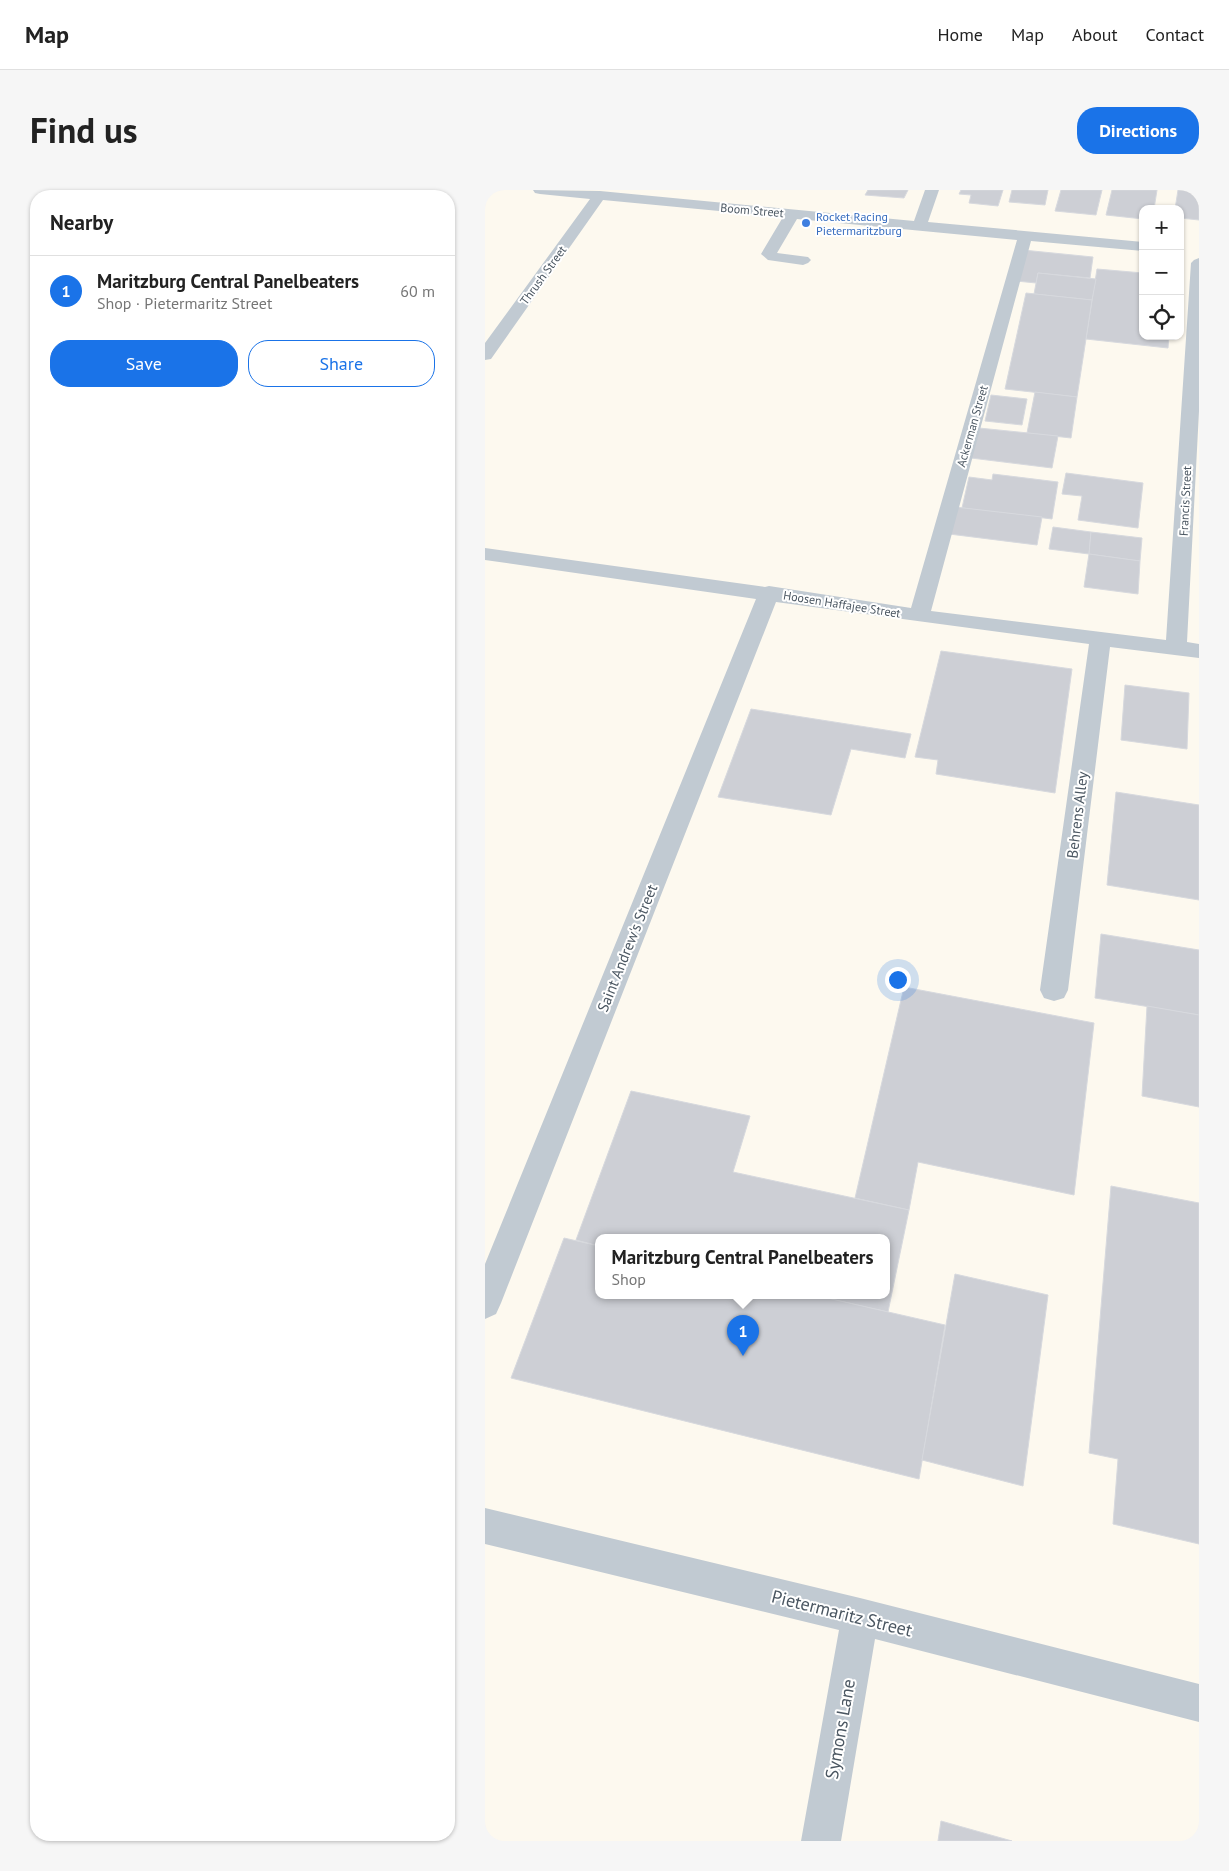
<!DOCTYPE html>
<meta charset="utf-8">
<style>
:root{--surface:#fff;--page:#f6f6f6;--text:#222;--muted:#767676;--line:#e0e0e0;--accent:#1a73e8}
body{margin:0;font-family:"PT Sans",sans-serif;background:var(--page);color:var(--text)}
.controls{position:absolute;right:15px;top:15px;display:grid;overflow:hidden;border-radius:10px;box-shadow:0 1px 4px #0004}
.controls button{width:45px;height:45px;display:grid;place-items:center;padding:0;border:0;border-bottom:1px solid var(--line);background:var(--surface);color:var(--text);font:25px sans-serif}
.you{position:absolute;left:412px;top:789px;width:18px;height:18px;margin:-12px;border:4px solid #fff;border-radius:50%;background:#1a73e8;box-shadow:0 0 0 8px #1a73e833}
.badge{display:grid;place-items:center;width:32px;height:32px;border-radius:50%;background:var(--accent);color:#fff;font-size:16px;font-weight:700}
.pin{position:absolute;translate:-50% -41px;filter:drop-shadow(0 1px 2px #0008)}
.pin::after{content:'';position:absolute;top:26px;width:18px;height:15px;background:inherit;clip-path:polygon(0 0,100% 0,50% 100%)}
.popup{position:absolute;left:110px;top:1044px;width:295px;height:65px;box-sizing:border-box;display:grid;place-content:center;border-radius:10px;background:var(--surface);filter:drop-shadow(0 1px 4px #0005);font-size:16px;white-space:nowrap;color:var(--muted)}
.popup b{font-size:19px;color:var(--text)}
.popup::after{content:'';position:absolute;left:50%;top:100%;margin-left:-10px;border:10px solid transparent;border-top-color:var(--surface)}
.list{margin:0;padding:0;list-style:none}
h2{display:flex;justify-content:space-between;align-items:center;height:65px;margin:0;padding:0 20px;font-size:21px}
h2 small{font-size:16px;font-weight:400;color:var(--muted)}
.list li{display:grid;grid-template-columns:32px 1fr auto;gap:15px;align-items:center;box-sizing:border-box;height:70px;padding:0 20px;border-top:1px solid var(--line)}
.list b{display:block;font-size:19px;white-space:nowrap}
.list p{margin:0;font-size:16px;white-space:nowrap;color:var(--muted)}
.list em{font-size:16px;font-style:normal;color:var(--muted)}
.actions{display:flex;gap:10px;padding:15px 20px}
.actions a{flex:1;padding:11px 0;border:1px solid var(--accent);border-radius:20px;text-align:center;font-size:18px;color:var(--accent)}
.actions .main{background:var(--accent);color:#fff}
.icon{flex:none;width:28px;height:28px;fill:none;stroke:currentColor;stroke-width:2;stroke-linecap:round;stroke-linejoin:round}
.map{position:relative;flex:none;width:714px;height:1651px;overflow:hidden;border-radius:20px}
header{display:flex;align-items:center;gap:30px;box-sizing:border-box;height:70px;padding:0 25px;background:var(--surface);border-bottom:1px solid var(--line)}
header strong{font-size:24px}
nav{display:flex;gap:28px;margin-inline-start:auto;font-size:18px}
.intro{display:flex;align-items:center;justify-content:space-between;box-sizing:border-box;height:120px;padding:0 30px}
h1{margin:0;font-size:35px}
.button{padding:12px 22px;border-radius:20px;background:var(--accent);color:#fff;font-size:18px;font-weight:700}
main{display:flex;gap:30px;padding:0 30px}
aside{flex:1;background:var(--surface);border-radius:20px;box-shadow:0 1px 4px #0004}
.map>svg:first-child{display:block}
.commercial{fill:#fdf9ef;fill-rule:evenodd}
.building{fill:#cdcfd5;stroke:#d7d9de}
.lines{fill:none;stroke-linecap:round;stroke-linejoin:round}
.minor{fill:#c1cad2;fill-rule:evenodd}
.shop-dot{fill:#3f7fe0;stroke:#fff;stroke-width:2}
.labels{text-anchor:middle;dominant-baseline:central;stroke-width:4;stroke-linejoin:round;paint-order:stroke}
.far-street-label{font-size:12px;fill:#4a5661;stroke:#fff}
.far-shop-label{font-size:12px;fill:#366cbe;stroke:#fff;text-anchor:start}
.street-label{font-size:15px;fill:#4a5661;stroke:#fff}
.near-street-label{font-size:18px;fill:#4a5661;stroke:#fff}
</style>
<header>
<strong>Map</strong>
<nav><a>Home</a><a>Map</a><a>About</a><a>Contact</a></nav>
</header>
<div class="intro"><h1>Find us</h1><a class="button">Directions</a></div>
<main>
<aside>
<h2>Nearby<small></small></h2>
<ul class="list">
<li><span class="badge">1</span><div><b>Maritzburg Central Panelbeaters</b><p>Shop · Pietermaritz Street</p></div><em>60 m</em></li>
</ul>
<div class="actions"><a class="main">Save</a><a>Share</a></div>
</aside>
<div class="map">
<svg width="714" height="1651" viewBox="0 0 714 1651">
<rect width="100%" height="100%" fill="#f5f3f3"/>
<path class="commercial" d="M0 0H714V1651H0ZM658 19H695V146H658ZM114 1047H402V1105H114Z"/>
<g class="building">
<path d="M383 0H423L419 8 380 5Z"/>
<path d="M476 0H518L513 16 484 13 486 5 474 4Z"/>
<path d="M527 0H563L560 15 524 12Z"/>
<path d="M576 0H617L611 25 570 21Z"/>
<path d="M627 0H672L669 19H658V29L621 25Z"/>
<path d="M693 0 714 2V30L695 28V19H690Z"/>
<path d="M538 60 608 67 605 88 553 83 551 93 531 91Z"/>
<path d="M612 79 658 83V146H684L683 158 601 149Z"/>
<path d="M553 83 611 89 607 110 549 104Z"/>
<path d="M541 103 607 110 592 207 520 199Z"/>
<path d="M550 202 592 207 586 248 542 243Z"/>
<path d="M506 205 542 209 537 235 500 231Z"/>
<path d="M494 238 573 246 567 278 486 268Z"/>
<path d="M581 283 658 293 653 338 593 330 597 306 577 304Z"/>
<path d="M508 284 573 292 567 329 477 318 484 287 507 290Z"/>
<path d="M470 317 557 327 552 355 464 344Z"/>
<path d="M568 337 606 342 604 364 564 359Z"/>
<path d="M606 342 657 348 655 371 604 364Z"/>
<path d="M604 364 655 371 653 404 599 397Z"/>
<path d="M456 461 587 479 570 603 451 584 453 570 430 567Z"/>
<path d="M640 495 704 503 702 559 636 550Z"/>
<path d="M266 519 426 544 420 568 366 559 346 625 233 607Z"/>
<path d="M631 602 714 615V710L622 695Z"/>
<path d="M616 744 714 760V825L610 808Z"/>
<path d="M419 797 609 833 589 1005 433 972 424 1020 370 1008Z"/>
<path d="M662 816 714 825V917L657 906Z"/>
<path d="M146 901 265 926 248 982 424 1020 403 1122 329 1105H402V1047H114V1056L91 1050Z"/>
<path d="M626 996 714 1013V1354L628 1334 633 1269 604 1263Z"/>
<path d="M79 1048 114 1056V1105H329L460 1135 434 1289 26 1188Z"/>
<path d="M470 1084 563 1105 538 1296 437 1270Z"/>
<path d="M456 1631 527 1651H453Z"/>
</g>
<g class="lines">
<g class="minor">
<path d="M48 0 115 1 429 31 440 0H454L443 32 658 52V61L546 51 446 421 681 450 706 73 709 70 714 68V221L702 452 714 454V468L625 457 583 800 579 808 569 811 559 808 555 800 604 454 291 412 16 1113 11 1124 0 1129V1074L271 409 0 370V358L280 397 284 396 426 418 532 50 312 29 292 63 323 67 326 70 323 73 318 75 283 70 276 64 298 27 118 10 6 169 0 170V153L105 9 55 4 50 3Z"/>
<path d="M0 1318 375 1408 714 1494V1532L390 1449 356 1651H316L354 1440 0 1354Z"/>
</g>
</g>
<circle class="shop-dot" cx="321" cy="33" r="5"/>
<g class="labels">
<g class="far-street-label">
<text transform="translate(267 20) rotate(5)">Boom Street</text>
<text transform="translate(58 85) rotate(-54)">Thrush Street</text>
<text transform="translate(487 236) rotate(-74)">Ackerman Street</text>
<text transform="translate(700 311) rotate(-87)">Francis Street</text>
<text transform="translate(357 414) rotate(9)">Hoosen Haffajee Street</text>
</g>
<g class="far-shop-label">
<text x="331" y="26">Rocket Racing<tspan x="331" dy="14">Pietermaritzburg</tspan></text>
</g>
<g class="street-label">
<text transform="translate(592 625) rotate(-83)">Behrens Alley</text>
<text transform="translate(142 758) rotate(-68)">Saint Andrew's Street</text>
</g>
<g class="near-street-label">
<text transform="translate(357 1423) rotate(14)">Pietermaritz Street</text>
<text transform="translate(355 1539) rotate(-80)">Symons Lane</text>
</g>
</g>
</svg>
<div class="controls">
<button>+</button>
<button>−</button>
<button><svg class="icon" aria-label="locate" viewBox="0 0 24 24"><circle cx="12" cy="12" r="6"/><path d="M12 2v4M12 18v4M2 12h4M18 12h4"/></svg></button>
</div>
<div class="you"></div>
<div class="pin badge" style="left:258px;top:1166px">1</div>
<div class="popup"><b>Maritzburg Central Panelbeaters</b>Shop</div>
</div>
</main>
